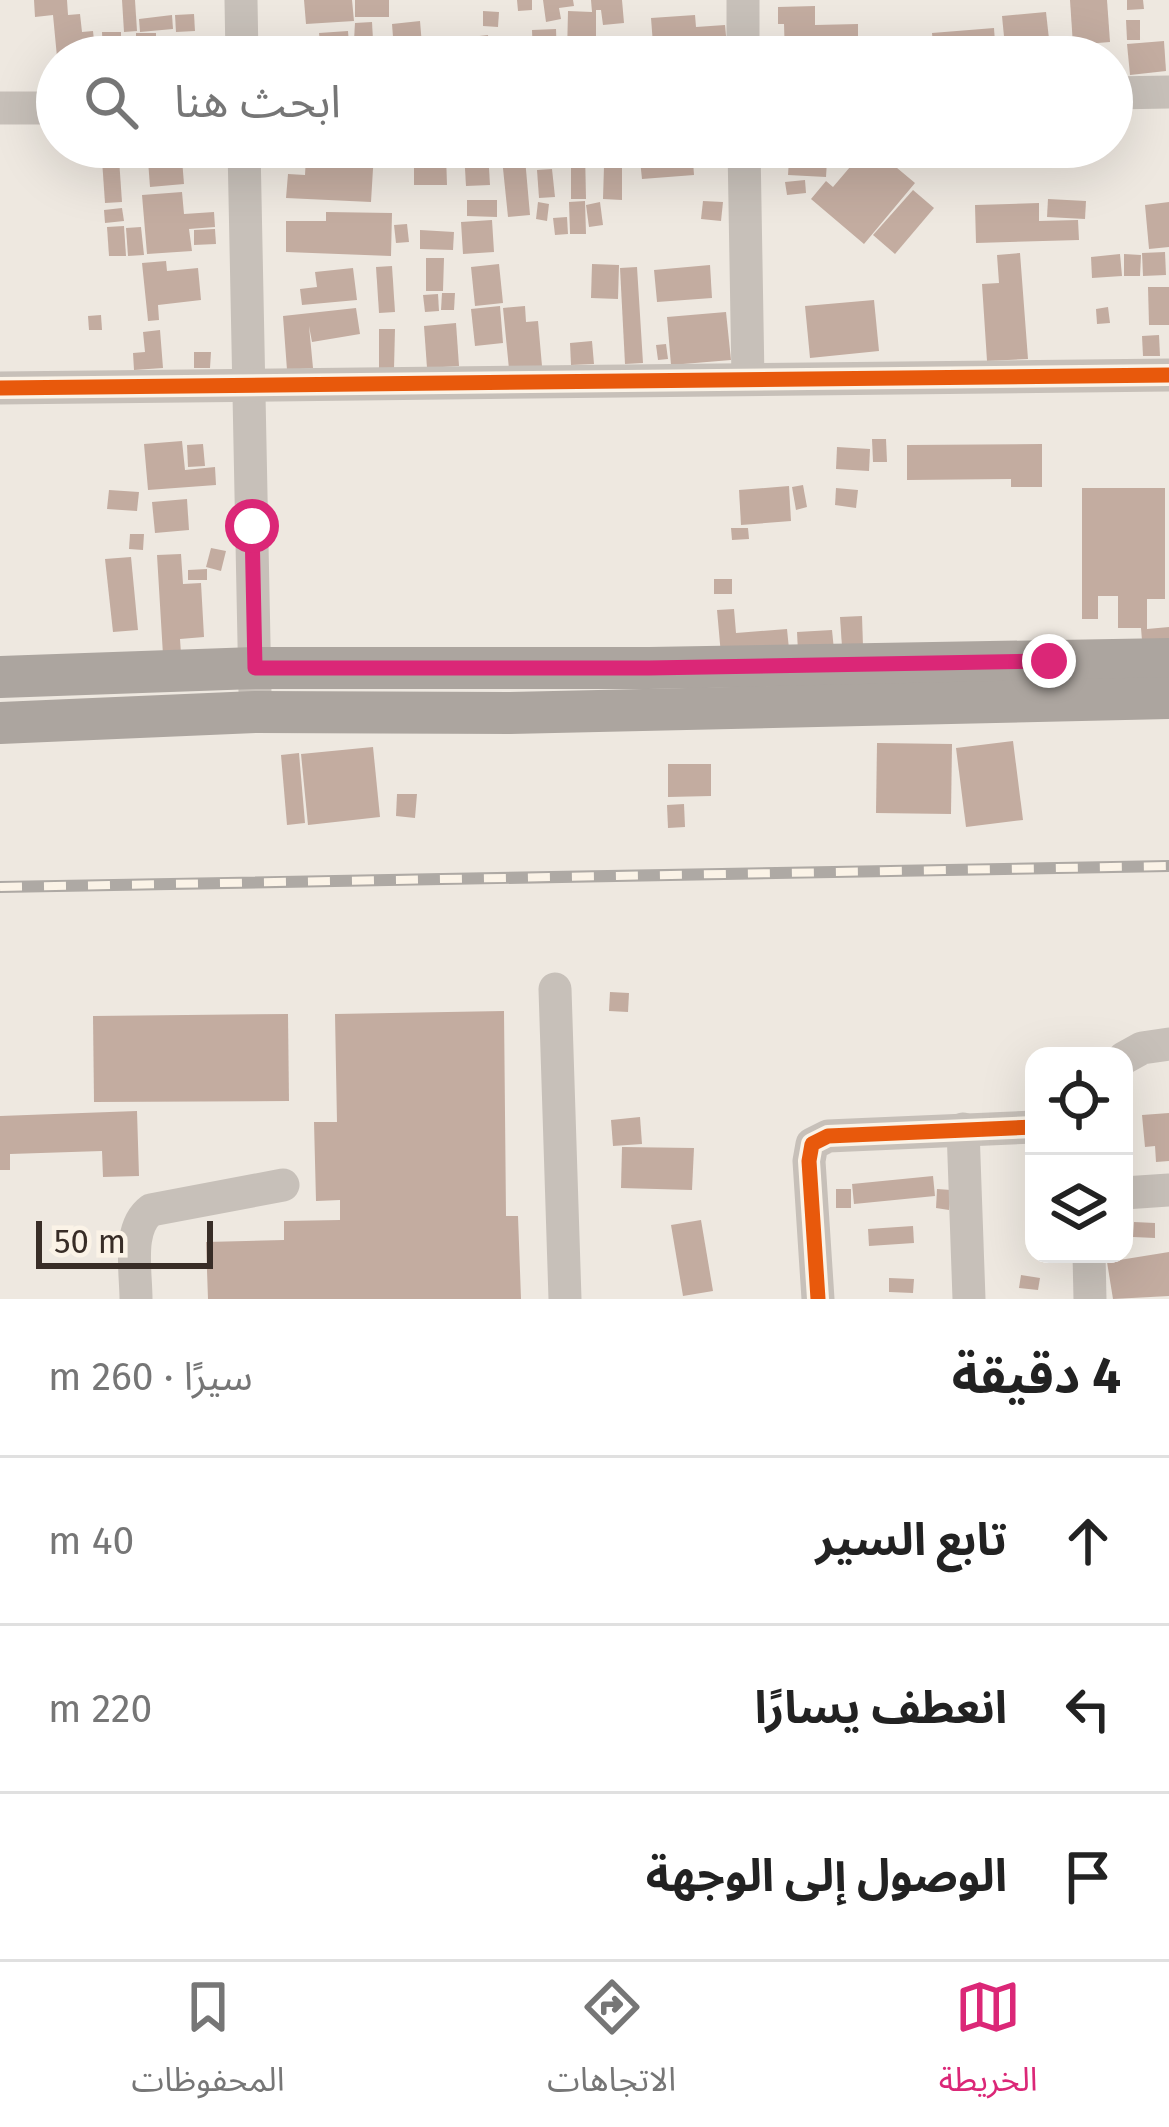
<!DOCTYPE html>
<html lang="ar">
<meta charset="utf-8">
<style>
:root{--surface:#fff;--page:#f6f6f6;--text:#222;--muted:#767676;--line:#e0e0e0;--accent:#db2777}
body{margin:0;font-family:"Fira Sans","Noto Sans Arabic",sans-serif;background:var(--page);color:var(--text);direction:rtl}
.controls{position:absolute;right:36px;bottom:36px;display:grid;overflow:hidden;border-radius:24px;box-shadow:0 12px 48px #0002}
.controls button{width:108px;height:108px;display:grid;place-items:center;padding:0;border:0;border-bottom:3px solid var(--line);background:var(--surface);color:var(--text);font:60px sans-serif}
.scale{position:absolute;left:36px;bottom:30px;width:177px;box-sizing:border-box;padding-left:12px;border:6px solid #382d27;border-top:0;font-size:33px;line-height:42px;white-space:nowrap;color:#382d27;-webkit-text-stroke:9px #fbf3e7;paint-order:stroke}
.stop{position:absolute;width:36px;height:36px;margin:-27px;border:9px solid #db2777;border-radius:50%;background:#fff}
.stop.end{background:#db2777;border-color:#fff;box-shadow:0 3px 12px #0008}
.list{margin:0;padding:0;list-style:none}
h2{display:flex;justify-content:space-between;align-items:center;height:156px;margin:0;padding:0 48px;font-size:51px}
h2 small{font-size:39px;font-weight:400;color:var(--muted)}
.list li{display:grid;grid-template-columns:78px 1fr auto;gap:36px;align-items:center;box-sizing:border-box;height:168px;padding:0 48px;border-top:3px solid var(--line)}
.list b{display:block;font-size:45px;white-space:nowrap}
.list em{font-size:39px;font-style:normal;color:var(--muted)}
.icon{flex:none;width:66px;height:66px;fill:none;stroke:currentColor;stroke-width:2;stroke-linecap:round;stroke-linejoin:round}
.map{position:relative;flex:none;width:1169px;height:1299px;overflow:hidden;direction:ltr}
.search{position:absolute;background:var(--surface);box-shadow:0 12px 48px #0002;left:36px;right:36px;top:36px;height:132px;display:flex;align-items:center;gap:30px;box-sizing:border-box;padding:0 42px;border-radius:66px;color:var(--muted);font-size:45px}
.sheet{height:660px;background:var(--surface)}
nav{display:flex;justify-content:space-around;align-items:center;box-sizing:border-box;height:168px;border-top:3px solid var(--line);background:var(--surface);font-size:33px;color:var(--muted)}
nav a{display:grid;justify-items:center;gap:6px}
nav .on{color:var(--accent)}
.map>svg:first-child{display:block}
.building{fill:#c3aca0}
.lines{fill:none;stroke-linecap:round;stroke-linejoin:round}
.minor{stroke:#c7c0b9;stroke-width:33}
.major{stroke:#aca59f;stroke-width:42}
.rail-casing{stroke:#aea9a4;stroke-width:12}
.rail{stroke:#fbf3e7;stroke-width:8;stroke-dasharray:22;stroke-linecap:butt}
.cycleway-casing{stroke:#fbf3e7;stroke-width:22}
.cycleway{stroke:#e8590c;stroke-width:15}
.route{stroke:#db2777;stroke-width:15}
</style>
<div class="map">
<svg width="1169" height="1299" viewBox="0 0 1169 1299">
<rect width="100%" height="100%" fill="#eee8e0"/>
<g class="building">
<path d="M34 0H67L68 15 80 14 82 32 93 31 95 50 83 51V57H57L53 15 35 17Z"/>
<path d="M122 0H135L137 31 124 32Z"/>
<path d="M304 0H352L354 21 306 24Z"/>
<rect x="355" y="0" width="34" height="17"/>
<path d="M517 0H532V10L518 11Z"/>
<path d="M543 0H573L574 6 559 8 561 19 546 22Z"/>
<path d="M591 0H622L624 23 603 25 601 10H596V41H582V54H567L568 11 592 12Z"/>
<path d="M1070 0H1107L1110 42 1073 45Z"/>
<path d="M1127 0H1143L1144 9 1127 10Z"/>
<path d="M815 6V25L858 24V57H785L784 24H778V7Z"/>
<path d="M483 11 499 12 498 27 483 26Z"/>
<path d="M1046 12 1051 57H1006L1002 16Z"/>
<path d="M194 14 195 31 176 32 175 15Z"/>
<path d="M172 15 173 29 140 32 139 19Z"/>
<path d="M695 15 696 27 725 25 728 57H654L651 18Z"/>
<path d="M1126 20H1140V40H1127Z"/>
<path d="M420 21 423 57H380L378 39 393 37 392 24Z"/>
<path d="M372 22 373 40H354L355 23Z"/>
<path d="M994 28 996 57H934L932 33Z"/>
<path d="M556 29 557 57H533L532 30Z"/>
<path d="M348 31 350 57H321L319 33Z"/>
<path d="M102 32H121V57H103Z"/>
<rect x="136" y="33" width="20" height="11"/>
<path d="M488 35 490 57H463L462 38Z"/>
<rect x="602" y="36" width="17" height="21"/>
<path d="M1164 41 1166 71 1130 75 1127 44Z"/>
<path d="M147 147H181L184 184 150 187Z"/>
<path d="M394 147 395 166 384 167 383 148Z"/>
<path d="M524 147 530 215 508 217 501 149Z"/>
<path d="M692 147 694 175 642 179 639 151Z"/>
<path d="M867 147H872L915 183 864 244 811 199 826 181 833 187Z"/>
<path d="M986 147H1014L1015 159 987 160Z"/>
<path d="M338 150 374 152 371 202 286 198 288 174 305 175 306 157 338 158Z"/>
<path d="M488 151 490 185 466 186 464 152Z"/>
<path d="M571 151H585L586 199H571Z"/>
<path d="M549 154 550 166 532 168 530 156Z"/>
<path d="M414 155H446L447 185H414Z"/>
<path d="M789 158 827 160 826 177 788 175Z"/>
<path d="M119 159 122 202 105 203 102 160Z"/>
<path d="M604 166 622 167V200L603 199Z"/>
<path d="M552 169 555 197 539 198 537 170Z"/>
<path d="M805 180 806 193 787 195 785 182Z"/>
<path d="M913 190 934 208 895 254 873 235Z"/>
<path d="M182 192 184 214 214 212 215 227 189 229 192 251 147 254 142 195Z"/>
<path d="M1048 199 1086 201 1085 219 1047 217Z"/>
<path d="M467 200H497V217L467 216Z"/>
<path d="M585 201 586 234H570L569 202Z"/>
<path d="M703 201 723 202 721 221 701 219Z"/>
<path d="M538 202 549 204 547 221 536 219Z"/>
<path d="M600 202 603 225 589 227 586 205Z"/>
<path d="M1169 202V247L1149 249 1145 205Z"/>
<path d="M1039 203V221L1078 220 1079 240 976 243 975 205Z"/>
<path d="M122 208 124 221 105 223 104 210Z"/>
<path d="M326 212 392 213 391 256 286 252V221H326Z"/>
<path d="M567 217 568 234 555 235 553 218Z"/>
<path d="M492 220 494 252 463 254 461 222Z"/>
<path d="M407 224 409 242 396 243 394 225Z"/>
<path d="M124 226 126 256H109L107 227Z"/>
<path d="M141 227 144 255 128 256 126 228Z"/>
<path d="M215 229 216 244 194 245V230Z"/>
<path d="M420 230 454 232 453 250 420 249Z"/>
<path d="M1165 252 1166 275 1143 276 1142 253Z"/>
<path d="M1020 253 1028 359 987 361 982 284 999 283 997 255Z"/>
<path d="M1120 254 1122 276 1092 278 1091 257Z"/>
<path d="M1124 254 1141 255 1140 276H1124Z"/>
<path d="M426 258H444L443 291H426Z"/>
<path d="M166 261 167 271 198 268 201 300 158 305 159 320 148 321 142 263Z"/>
<path d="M499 264 503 303 475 306 471 267Z"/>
<path d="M592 264 619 265 618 299 591 298Z"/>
<path d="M710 265 712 298 657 302 654 270Z"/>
<path d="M392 266 395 312 379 313 376 267Z"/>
<path d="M637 267 643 363 625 364 620 268Z"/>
<path d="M353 268 357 300 302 305 300 289 317 287 315 272Z"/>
<path d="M1148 287H1169V325H1149Z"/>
<path d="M442 293H455L454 310H441Z"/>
<path d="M438 294 439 311 425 312 423 295Z"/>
<path d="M874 300 879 351 810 358 805 306Z"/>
<path d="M500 306 503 343 475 346 471 309Z"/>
<path d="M525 306 526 322 538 321 542 366 509 369 503 308Z"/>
<path d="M1108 307 1110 323 1097 324 1096 309Z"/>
<path d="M356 308 360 334 312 342 309 326 313 368 287 370 283 316Z"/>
<path d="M726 312 731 360 671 365 667 317Z"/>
<path d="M101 315 102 330H89L88 316Z"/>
<path d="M456 323 459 366 427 368 424 326Z"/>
<path d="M379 329H395L394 369H379Z"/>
<path d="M160 330 163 368 134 370 133 353 145 352 143 332Z"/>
<path d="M1159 335 1160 356H1143L1142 336Z"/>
<path d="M592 341 594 364 571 365 570 343Z"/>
<path d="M666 344 668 359 658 360 656 345Z"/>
<path d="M194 352H211L210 368H194Z"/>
<path d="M872 439H886L887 462H873Z"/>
<path d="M182 441 185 470 215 467 216 485 148 490 144 444Z"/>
<path d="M203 444 205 466 188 467 187 445Z"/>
<path d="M1042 444V487H1011V479L907 480V445Z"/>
<path d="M837 447 870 449 869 471 836 469Z"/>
<path d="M803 485 807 507 796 510 792 487Z"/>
<path d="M789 486 791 521 741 525 739 490Z"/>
<path d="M836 488 858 490 856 508 835 505Z"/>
<path d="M1082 488H1165V599H1147V629L1169 627V651L1143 653 1141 628H1118V596H1098V619H1082Z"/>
<path d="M109 490 139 492 137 511 107 509Z"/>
<path d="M187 499 189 530 155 533 152 502Z"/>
<path d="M731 528H748L749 539 732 540Z"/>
<path d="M130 534H144L143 550 129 549Z"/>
<path d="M211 548 226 551 221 571 206 567Z"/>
<path d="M181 554 183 584 201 583 204 637 180 639 181 654 163 655 157 555Z"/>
<path d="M131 557 138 630 113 632 105 559Z"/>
<path d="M207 569V580H188V570Z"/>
<rect x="714" y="579" width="18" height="15"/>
<path d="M734 609 736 633 787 629 789 649 721 655 717 610Z"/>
<path d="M862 616 863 646 842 647 840 617Z"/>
<path d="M832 630 834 650 798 652 797 632Z"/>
<path d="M1013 741 1023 820 966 827 956 748Z"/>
<path d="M877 743 952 744 951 814 876 813Z"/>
<path d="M373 747 380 817 308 825 301 754Z"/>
<path d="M299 753 305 823 287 825 281 755Z"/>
<path d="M668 764H711V796L668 797Z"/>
<path d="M397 794H417L415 818 396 816Z"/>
<path d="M684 804 685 827 668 828 667 805Z"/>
<path d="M610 992 629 993 628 1012 609 1011Z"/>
<path d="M504 1011 506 1216H518L521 1299H208L206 1242 284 1240V1221L340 1220V1200L316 1201 314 1122H337L335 1014Z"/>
<path d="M288 1014 289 1101 94 1102 93 1016Z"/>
<path d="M137 1111 139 1176 103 1177 102 1151 10 1154V1170H0V1116Z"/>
<path d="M1169 1113V1161L1156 1162 1155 1146 1145 1147 1142 1115Z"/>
<path d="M640 1117 642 1144 613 1146 611 1120Z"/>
<path d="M622 1147 694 1148 692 1190 621 1188Z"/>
<path d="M933 1176 935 1196 854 1204 852 1184Z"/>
<rect x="836" y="1189" width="15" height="19"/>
<path d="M937 1189 951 1190 949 1210 936 1208Z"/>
<path d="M701 1220 713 1291 683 1296 671 1225Z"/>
<path d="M1134 1222 1155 1223V1238L1133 1237Z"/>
<path d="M913 1226 914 1243 869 1246 868 1229Z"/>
<path d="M1169 1252V1296L1113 1299 1107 1262Z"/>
<path d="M1021 1275 1040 1278 1038 1290 1019 1288Z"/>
<path d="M889 1278 914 1279 913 1293 889 1292Z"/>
</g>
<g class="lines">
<g class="minor">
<path d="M241 0 242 57"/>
<path d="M743 0V57"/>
<path d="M1112 93 1169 92"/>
<path d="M0 108H57"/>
<path d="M244 147 255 692"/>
<path d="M744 147 748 379"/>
<path d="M0 388 1169 375"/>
<path d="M555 989 565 1299"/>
<path d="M1124 1058 1142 1048 1169 1044"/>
<path d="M963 1129 969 1299"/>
<path d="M1124 1193 1169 1190"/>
<path d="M1089 1254 1090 1299"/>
<path d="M136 1299C136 1271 127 1228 151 1210L283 1185"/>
<path d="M818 1299 809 1161 812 1144 828 1136 1034 1127"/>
</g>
<g class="major">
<path d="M0 677 255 668H649L1169 659"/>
<path d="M0 723 255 712 510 713 1169 698"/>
</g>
<defs>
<path id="rail" d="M0 887 1169 866"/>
</defs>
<use href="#rail" class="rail-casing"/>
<use href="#rail" class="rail"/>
<defs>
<g id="cycleway">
<path d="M0 388 1169 375"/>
<path d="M818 1299 809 1161 812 1144 828 1136 1034 1127"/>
</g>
</defs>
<use href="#cycleway" class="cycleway-casing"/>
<use href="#cycleway" class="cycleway"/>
</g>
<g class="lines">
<path class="route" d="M252 526 255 668H649L1049 661"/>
</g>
</svg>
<div class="controls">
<button><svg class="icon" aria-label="locate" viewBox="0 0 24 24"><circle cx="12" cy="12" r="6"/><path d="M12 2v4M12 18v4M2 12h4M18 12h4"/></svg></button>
<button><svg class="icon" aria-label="layers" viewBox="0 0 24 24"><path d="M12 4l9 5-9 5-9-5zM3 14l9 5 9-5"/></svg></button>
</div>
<div class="scale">50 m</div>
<div class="stop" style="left:252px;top:526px"></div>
<div class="stop end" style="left:1049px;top:661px"></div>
<div class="search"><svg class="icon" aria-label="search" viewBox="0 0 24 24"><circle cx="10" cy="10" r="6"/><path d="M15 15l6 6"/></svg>ابحث هنا</div>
</div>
<section class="sheet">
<h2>4 دقيقة<small>سيرًا · 260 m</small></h2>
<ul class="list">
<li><svg class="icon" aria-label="ahead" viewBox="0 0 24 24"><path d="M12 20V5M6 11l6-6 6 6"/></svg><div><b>تابع السير</b></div><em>40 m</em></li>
<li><svg class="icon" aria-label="left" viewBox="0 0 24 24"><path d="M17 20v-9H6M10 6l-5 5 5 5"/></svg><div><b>انعطف يسارًا</b></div><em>220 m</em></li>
<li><svg class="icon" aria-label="arrive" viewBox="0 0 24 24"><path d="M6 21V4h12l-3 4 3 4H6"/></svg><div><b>الوصول إلى الوجهة</b></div></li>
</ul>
</section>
<nav>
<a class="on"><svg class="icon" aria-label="map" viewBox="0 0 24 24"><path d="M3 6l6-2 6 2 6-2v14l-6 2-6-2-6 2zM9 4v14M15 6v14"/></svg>الخريطة</a>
<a><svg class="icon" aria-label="directions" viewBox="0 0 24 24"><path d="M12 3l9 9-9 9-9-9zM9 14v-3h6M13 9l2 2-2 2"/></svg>الاتجاهات</a>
<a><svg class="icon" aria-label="saved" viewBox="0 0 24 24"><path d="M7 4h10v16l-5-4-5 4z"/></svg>المحفوظات</a>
</nav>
